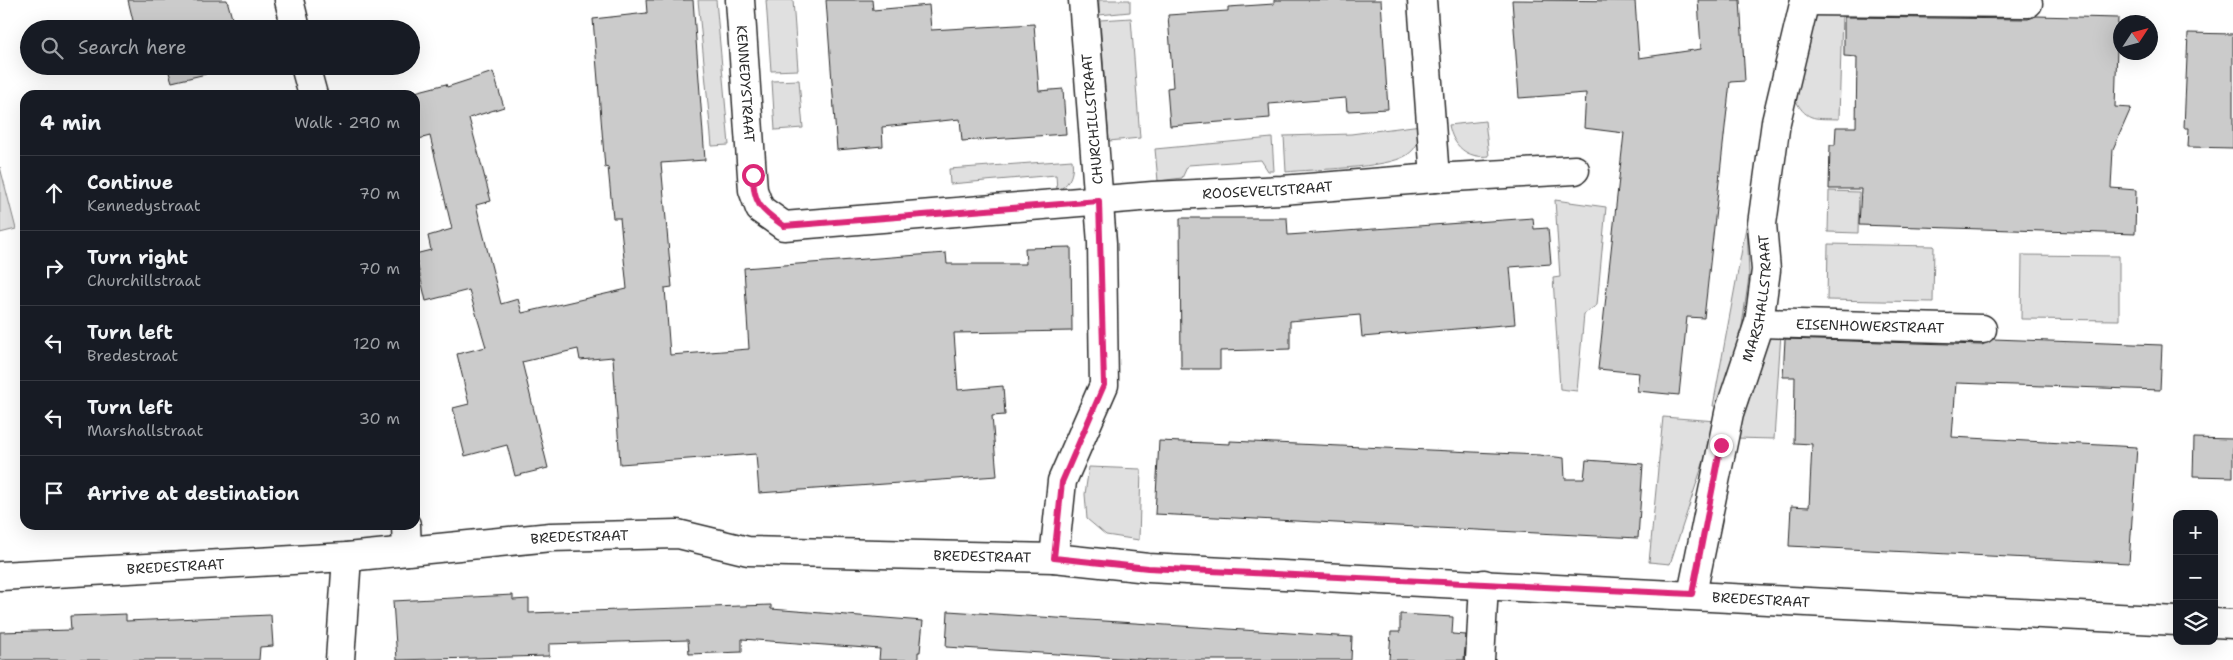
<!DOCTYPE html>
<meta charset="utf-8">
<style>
:root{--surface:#171b24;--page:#242831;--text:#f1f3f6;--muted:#9ea1a6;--line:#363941}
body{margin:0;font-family:"Shantell Sans",sans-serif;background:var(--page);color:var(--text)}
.controls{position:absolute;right:15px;bottom:15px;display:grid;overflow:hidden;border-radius:10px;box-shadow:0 5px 20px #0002}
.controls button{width:45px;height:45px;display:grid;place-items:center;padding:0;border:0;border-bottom:1px solid var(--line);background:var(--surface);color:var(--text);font:25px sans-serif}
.compass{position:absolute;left:2113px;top:15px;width:45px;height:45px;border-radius:50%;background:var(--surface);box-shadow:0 5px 20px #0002;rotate:54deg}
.stop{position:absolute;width:15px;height:15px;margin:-11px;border:4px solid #db2777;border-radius:50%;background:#fff}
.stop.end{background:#db2777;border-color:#fff;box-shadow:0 1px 5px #0008}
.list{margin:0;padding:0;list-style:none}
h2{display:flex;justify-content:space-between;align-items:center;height:65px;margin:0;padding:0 20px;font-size:21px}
h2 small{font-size:16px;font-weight:400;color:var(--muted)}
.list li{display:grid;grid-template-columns:32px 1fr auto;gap:15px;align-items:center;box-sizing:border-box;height:75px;padding:0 20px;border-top:1px solid var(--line)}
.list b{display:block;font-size:19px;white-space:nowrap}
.list p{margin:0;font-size:16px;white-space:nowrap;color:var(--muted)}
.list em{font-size:16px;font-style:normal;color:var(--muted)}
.icon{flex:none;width:28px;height:28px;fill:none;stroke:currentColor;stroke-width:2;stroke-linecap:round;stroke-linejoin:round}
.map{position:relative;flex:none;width:2233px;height:660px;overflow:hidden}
.search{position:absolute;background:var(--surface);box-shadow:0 5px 20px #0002;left:20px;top:20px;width:400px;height:55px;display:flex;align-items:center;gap:12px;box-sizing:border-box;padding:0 18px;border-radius:28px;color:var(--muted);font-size:19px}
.panel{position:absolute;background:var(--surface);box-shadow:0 5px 20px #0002;left:20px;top:90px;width:400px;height:440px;border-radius:15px}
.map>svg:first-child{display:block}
.green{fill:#e0e0e0;stroke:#868686}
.building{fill:#cbcbcb;stroke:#2b2b2b}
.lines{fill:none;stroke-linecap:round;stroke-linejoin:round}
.street-casing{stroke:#2b2b2b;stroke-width:31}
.street{stroke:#fff;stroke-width:28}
.route{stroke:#db2777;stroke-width:6}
.labels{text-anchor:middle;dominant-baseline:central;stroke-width:5;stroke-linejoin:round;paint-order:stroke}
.street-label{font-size:14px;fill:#2b2b2b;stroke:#fff}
</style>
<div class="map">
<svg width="2233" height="660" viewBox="0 0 2233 660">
<rect width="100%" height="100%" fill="#fff"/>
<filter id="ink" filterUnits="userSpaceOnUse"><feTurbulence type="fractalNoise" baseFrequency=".02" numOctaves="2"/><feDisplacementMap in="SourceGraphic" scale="10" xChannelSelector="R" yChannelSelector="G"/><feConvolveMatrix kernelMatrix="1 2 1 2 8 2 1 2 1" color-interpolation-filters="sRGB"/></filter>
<g filter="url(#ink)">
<g class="green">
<path d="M698 0H716L729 145 712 146Z"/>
<path d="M766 0H793L798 70 771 71Z"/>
<path d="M1099 0H1130V12L1099 15Z"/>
<path d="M1815 11 1842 12 1839 119C1817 118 1807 122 1796 101Z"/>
<path d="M1131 18 1140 138 1109 141 1100 20Z"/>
<path d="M799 80 803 128 775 130 772 81Z"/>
<path d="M1485 121 1489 156C1467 159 1453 146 1449 125Z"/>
<path d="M1421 125C1420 137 1418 148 1407 155 1386 169 1313 169 1286 172L1284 136 1351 134Z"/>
<path d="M1272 138 1274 171H1268L1261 160 1188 165 1182 178 1158 181 1155 149Z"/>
<path d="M1072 160C1074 174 1070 184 1057 191L1056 175 950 184 949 169Z"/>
<path d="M0 167 16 229 0 233Z"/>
<path d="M1829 191 1859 192 1858 233 1828 232Z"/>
<path d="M1555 200 1606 207 1597 305 1584 314 1577 391 1560 389 1553 278 1560 277Z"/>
<path d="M1747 222 1749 277 1740 339 1723 407 1713 406Z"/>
<path d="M1828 244 1934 246 1933 302 1827 300Z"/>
<path d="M2022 255 2119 256V320L2021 319Z"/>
<path d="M1769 332 1781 333 1774 439 1735 438 1739 416 1748 403 1760 352Z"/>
<path d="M1663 417 1717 421 1670 564 1649 562Z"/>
<path d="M1089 467 1141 469 1139 540 1106 535 1087 519 1085 494Z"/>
</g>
<g class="building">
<path d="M128 0H227L235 29H135Z"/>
<path d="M646 0H693L705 160 661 163 672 287 665 288 670 355 749 349 744 268 946 253 947 264H1026L1025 248 1071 247 1072 331 954 333 958 390 1003 386 1005 415 992 416 997 476 759 493 756 454 620 464 613 357 580 360 578 349 522 362 548 468 515 476 507 445 465 456 453 408 469 404 457 354 486 347 469 290 426 301 415 254 431 250 428 236 452 229 430 136 415 140V92L446 84 447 87 493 72 504 107 469 118 491 201 476 205 501 304 518 299 522 313 627 289 620 218H613L608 167 605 168 593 19 647 13Z"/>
<path d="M826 0H872L873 10 929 5 931 30 1034 24 1039 91 1063 89 1066 134 962 141 960 119 882 127 883 146 837 150Z"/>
<path d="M1274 0H1381L1388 109 1347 111 1346 98 1269 104 1270 118 1170 126 1167 88 1173 87 1168 15 1228 11V7L1274 4Z"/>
<path d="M1512 0 1635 1 1639 58 1701 49 1698 0H1740L1745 81 1730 82 1704 318 1687 317 1679 395 1637 391 1639 373 1598 369 1624 133 1584 128 1586 93 1519 98Z"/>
<path d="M2036 16 2118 18 2115 107 2131 108 2113 149 2111 188 2136 190 2135 234 1859 225 1861 189H1829L1830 145H1835L1836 127H1856L1857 57 1844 56V17L2028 19Z"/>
<path d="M2188 33 2233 34V148L2188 147 2189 128H2184Z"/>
<path d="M167 66H204L206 74 172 82Z"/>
<path d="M1180 218H1287L1288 235 1533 218 1534 229 1548 228 1551 264 1510 267 1515 324 1362 337 1360 315 1290 321V349L1220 351V369H1181Z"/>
<path d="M1785 339 1982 345 1993 339 2162 345 2160 390 1956 383 1952 437 2137 447 2129 563 1789 546 1791 506 1809 507 1812 444 1794 443 1795 377H1783Z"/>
<path d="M2194 438 2233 439V477L2193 476Z"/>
<path d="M1159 441 1230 444V441L1539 455 1564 458 1565 479H1584L1586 460 1643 464 1638 538 1155 514Z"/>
<path d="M513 595V600L529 599V613L771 605V609L923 621 920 652H918V660H879L880 649 742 639V652L689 654 688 640 549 644V656L397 660 393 601Z"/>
<path d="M948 611 1352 637 1351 660H1152L946 647Z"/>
<path d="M126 614V621L271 615 273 646 260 647 259 660H0V632L71 630 70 616Z"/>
<path d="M1400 614 1453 617 1452 634 1466 635 1464 660H1389L1391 632H1400Z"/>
</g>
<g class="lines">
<defs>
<g id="street">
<path d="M289 0 296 29"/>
<path id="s1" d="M740 0 753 190 760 209 784 226 1153 196 1282 190 1435 178 1575 170"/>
<path d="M1422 0 1435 178"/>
<path d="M1805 1 2028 3"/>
<path d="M305 66 313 95"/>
<path id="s2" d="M1759 323 1982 329"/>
<path d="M406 525 407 551"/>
<path d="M1054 558 1062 481 1104 385 1102 243 1083 0"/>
<path id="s3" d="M0 576 347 557 551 537 678 534 748 551 1054 558 1148 568 2177 621"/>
<path id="s4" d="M1692 594 1729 413 1759 323 1766 270 1762 224 1776 122 1805 0"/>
<path d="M2214 623 2233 624"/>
<path d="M340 660 347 557"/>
<path d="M1480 660 1484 584"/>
</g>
</defs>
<use href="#street" class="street-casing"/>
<use href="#street" class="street"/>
</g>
</g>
<g class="lines" filter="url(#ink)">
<path class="route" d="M753 175C753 205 762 210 784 226L1099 201 1104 385 1062 482 1054 558 1148 568 1692 594 1721 445"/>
</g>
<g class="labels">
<g class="street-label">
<text stroke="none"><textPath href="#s1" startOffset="84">KENNEDYSTRAAT</textPath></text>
<text transform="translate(1092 119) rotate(-95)">CHURCHILLSTRAAT</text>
<text stroke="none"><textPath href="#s1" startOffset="725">ROOSEVELTSTRAAT</textPath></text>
<text stroke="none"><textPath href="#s4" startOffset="304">MARSHALLSTRAAT</textPath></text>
<text stroke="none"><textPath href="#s2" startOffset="111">EISENHOWERSTRAAT</textPath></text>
<text stroke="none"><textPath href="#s3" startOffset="581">BREDESTRAAT</textPath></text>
<text stroke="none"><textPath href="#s3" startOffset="986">BREDESTRAAT</textPath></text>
<text stroke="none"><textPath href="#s3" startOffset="176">BREDESTRAAT</textPath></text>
<text stroke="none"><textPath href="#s3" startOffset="1766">BREDESTRAAT</textPath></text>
</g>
</g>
</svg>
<div class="controls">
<button>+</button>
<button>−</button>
<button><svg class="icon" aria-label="layers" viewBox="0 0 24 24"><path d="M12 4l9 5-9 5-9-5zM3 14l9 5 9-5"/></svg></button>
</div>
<svg class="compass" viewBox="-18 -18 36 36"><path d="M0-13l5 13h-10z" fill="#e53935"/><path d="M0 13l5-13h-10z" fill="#9ea1a6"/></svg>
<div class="stop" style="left:753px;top:175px"></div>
<div class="stop end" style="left:1721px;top:445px"></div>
<div class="search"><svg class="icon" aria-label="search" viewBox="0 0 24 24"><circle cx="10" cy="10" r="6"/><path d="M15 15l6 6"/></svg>Search here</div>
<section class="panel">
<h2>4 min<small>Walk · 290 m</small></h2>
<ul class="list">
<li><svg class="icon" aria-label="ahead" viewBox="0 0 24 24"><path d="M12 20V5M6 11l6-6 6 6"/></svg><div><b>Continue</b><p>Kennedystraat</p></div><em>70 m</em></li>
<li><svg class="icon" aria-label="right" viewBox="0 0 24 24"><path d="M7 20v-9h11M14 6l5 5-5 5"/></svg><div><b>Turn right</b><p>Churchillstraat</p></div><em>70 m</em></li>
<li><svg class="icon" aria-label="left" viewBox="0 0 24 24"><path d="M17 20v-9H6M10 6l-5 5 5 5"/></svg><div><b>Turn left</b><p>Bredestraat</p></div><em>120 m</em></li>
<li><svg class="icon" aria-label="left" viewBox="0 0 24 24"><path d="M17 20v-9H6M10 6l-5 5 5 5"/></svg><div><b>Turn left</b><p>Marshallstraat</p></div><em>30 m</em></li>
<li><svg class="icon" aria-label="arrive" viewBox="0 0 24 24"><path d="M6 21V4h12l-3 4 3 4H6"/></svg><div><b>Arrive at destination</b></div></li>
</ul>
</section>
</div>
